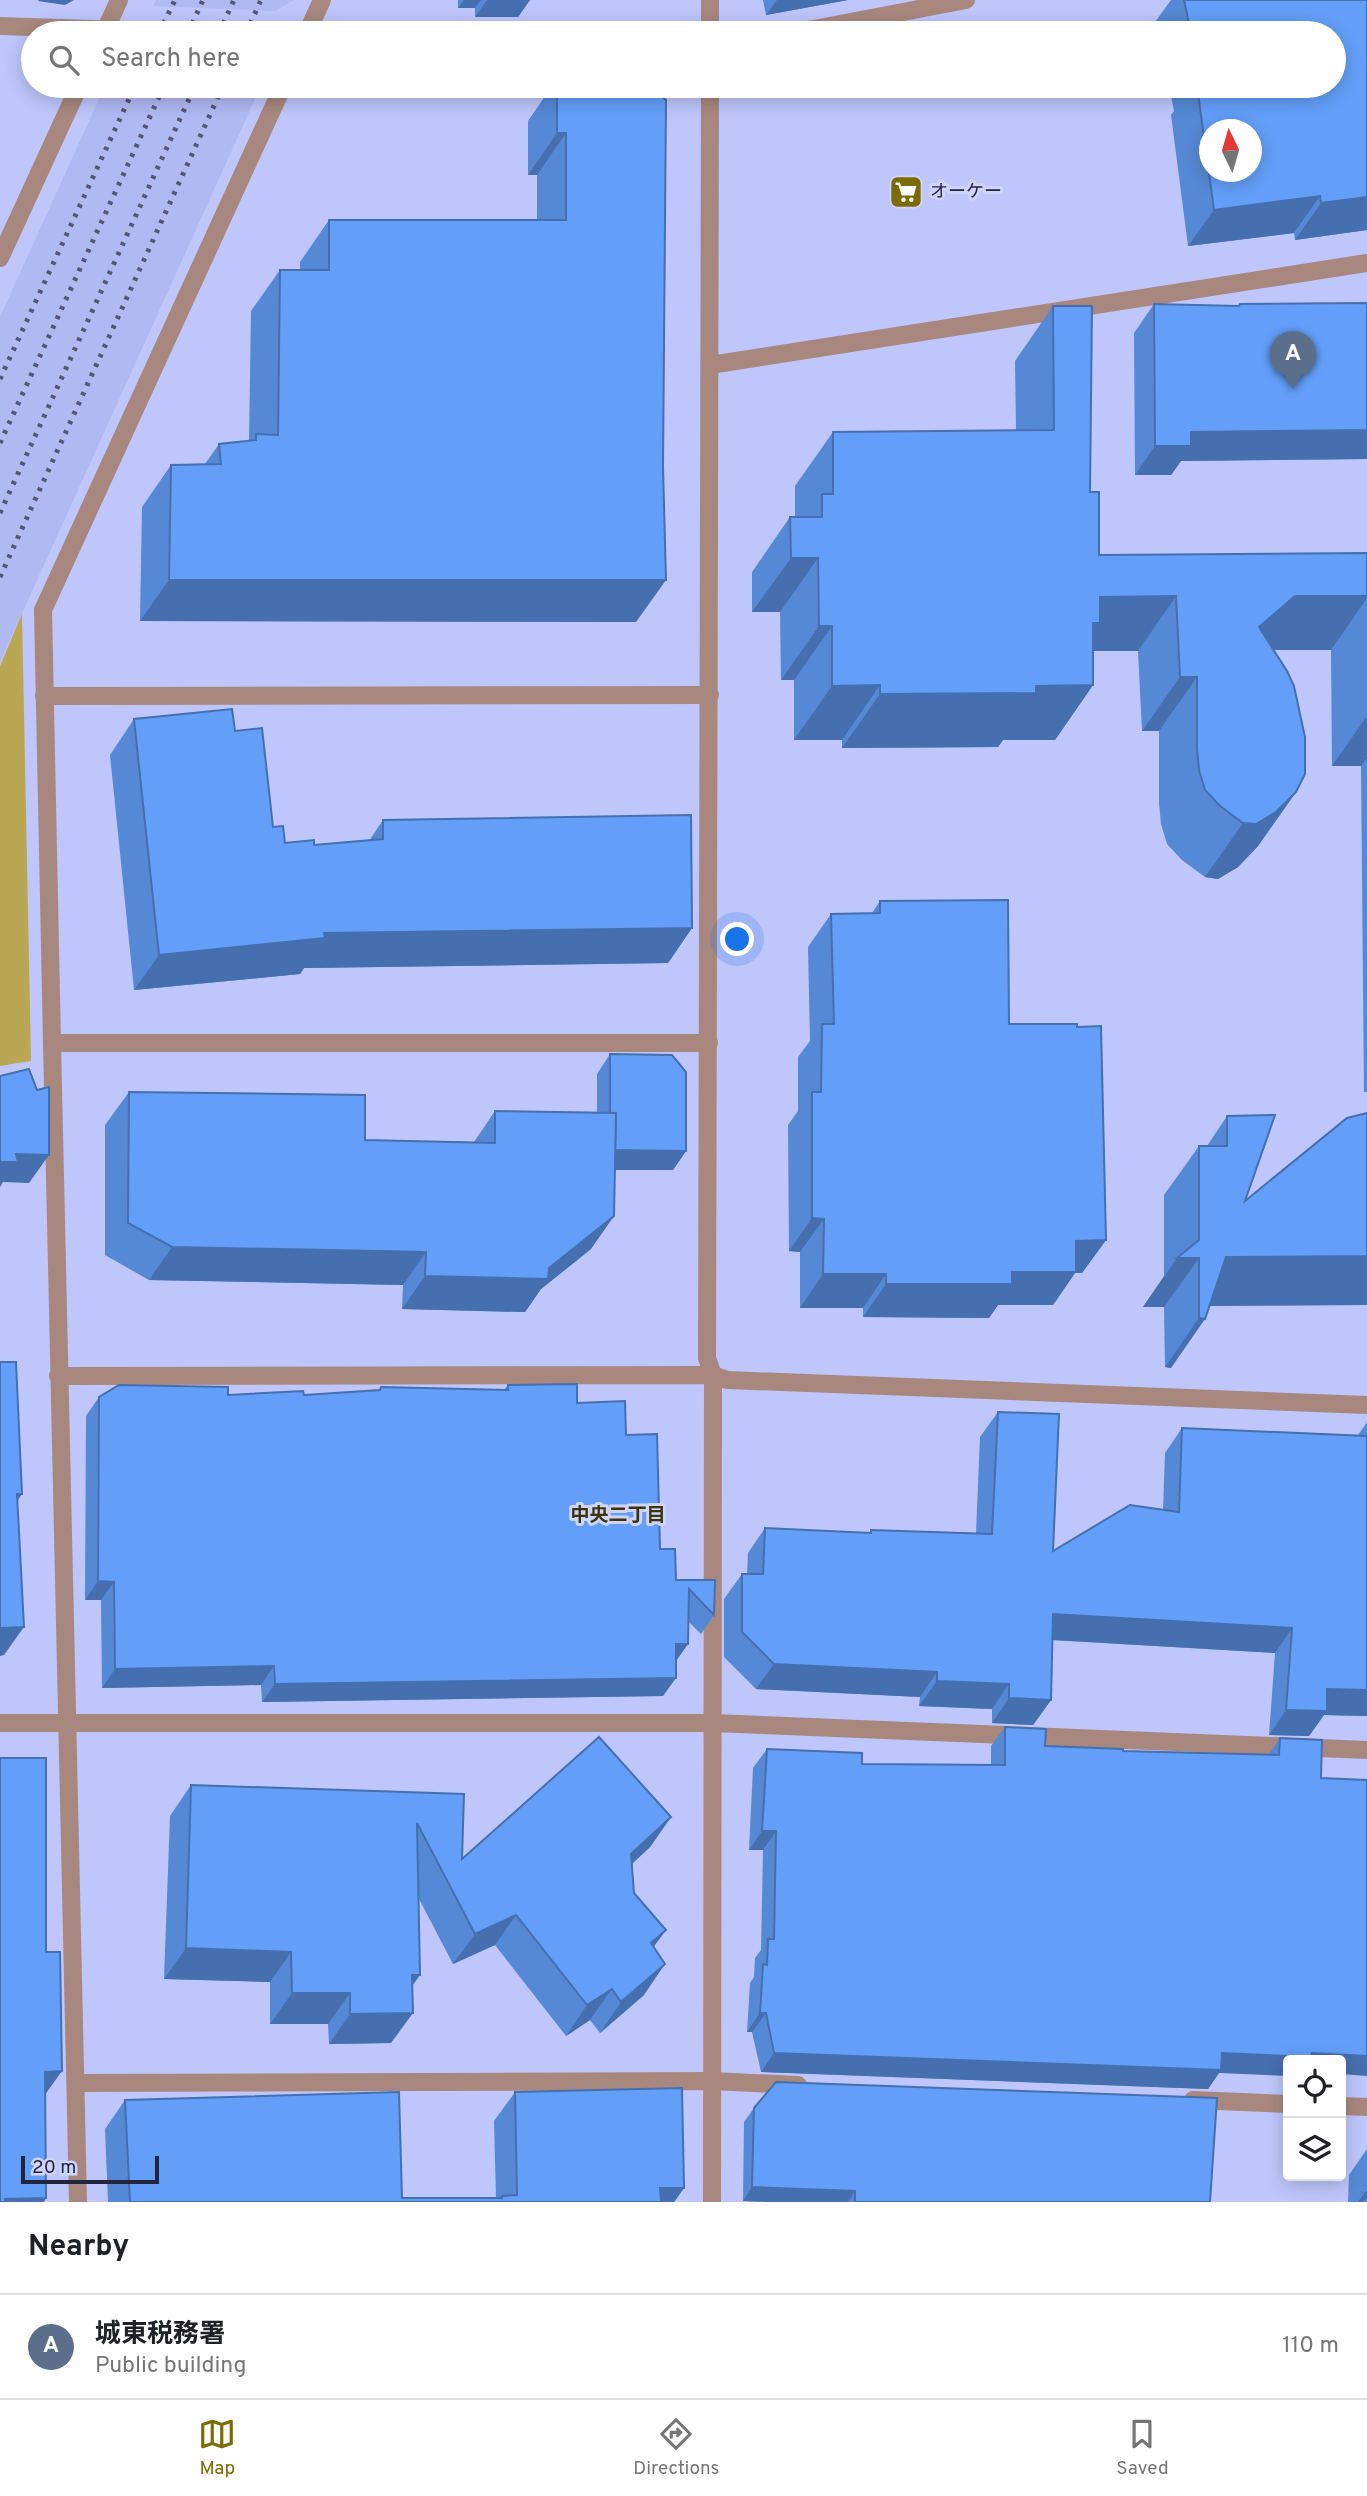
<!DOCTYPE html>
<meta charset="utf-8">
<style>
:root{--surface:#fff;--page:#f2f2f2;--text:#202124;--muted:#757577;--line:#e0e0e0;--accent:#7c6b03}
body{margin:0;font-family:Overpass,"Noto Sans JP",sans-serif;background:var(--page);color:var(--text)}
.controls{position:absolute;right:21px;bottom:21px;display:grid;overflow:hidden;border-radius:7px;box-shadow:0 4px 18px #0003}
.controls button{width:63px;height:63px;display:grid;place-items:center;padding:0;border:0;border-bottom:2px solid var(--line);background:var(--surface);color:var(--text);font:35px sans-serif}
.compass{position:absolute;left:1199px;top:119px;width:63px;height:63px;border-radius:50%;background:var(--surface);box-shadow:0 4px 18px #0003;rotate:355deg}
.scale{position:absolute;left:21px;bottom:18px;width:138px;box-sizing:border-box;padding-left:7px;border:4px solid #22253f;border-top:0;font-size:19px;line-height:24px;white-space:nowrap;color:#22253f;-webkit-text-stroke:5px #ced4fd;paint-order:stroke}
.you{position:absolute;left:738px;top:940px;width:24px;height:24px;margin:-18px;border:5px solid #fff;border-radius:50%;background:#1a73e8;box-shadow:0 0 0 10px #1a73e833}
.badge{display:grid;place-items:center;width:46px;height:46px;border-radius:50%;background:var(--accent);color:#fff;font-size:23px;font-weight:700}
.pin{position:absolute;translate:-50% -58px;filter:drop-shadow(0 2px 4px #0008)}
.pin::after{content:'';position:absolute;top:37px;width:24px;height:21px;background:inherit;clip-path:polygon(0 0,100% 0,50% 100%)}
.list{margin:0;padding:0;list-style:none}
h2{display:flex;justify-content:space-between;align-items:center;height:91px;margin:0;padding:0 28px;font-size:30px}
h2 small{font-size:23px;font-weight:400;color:var(--muted)}
.list li{display:grid;grid-template-columns:46px 1fr auto;gap:21px;align-items:center;box-sizing:border-box;height:105px;padding:0 28px;border-top:2px solid var(--line)}
.list b{display:block;font-size:26px;white-space:nowrap}
.list p{margin:0;font-size:23px;white-space:nowrap;color:var(--muted)}
.list em{font-size:23px;font-style:normal;color:var(--muted)}
.icon{flex:none;width:38px;height:38px;fill:none;stroke:currentColor;stroke-width:2;stroke-linecap:round;stroke-linejoin:round}
.map{position:relative;flex:none;width:1367px;height:2202px;overflow:hidden}
.search{position:absolute;background:var(--surface);box-shadow:0 4px 18px #0003;left:21px;right:21px;top:21px;height:77px;display:flex;align-items:center;gap:18px;box-sizing:border-box;padding:0 24px;border-radius:38px;color:var(--muted);font-size:26px}
.sheet{height:196px;background:var(--surface)}
nav{display:flex;justify-content:space-around;align-items:center;box-sizing:border-box;height:98px;border-top:2px solid var(--line);background:var(--surface);font-size:19px;color:var(--muted)}
nav a{display:grid;justify-items:center;gap:4px}
nav .on{color:var(--accent)}
.map>svg:first-child{display:block}
.built{fill:#b0b9f2}
.green{fill:#b9a753}
.lines{fill:none;stroke-linecap:round;stroke-linejoin:round}
.minor{stroke:#a8887e;stroke-width:18}
.rail{stroke:#525779;stroke-width:5;stroke-dasharray:3.5 7;stroke-linecap:butt}
.wall{fill:#5589d6}
.shaded-wall{fill:#456fae}
.building{fill:#639ff9;stroke:#456fae;stroke-width:2;fill-rule:evenodd}
.labels{text-anchor:middle;dominant-baseline:central;stroke-width:6;stroke-linejoin:round;paint-order:stroke}
.poi-label{font-size:18px;fill:#22253f;stroke:#ced4fd;text-anchor:start}
.neighbourhood-label{font-size:19px;font-weight:bold;fill:#3d3409;stroke:#ced4fd}
</style>
<div class="map">
<svg width="1367" height="2202" viewBox="0 0 1367 2202">
<rect width="100%" height="100%" fill="#bec6fc"/>
<g class="built">
<path d="M156 0H294L275 11 153 6Z"/>
<path d="M105 86H261L0 662V317Z"/>
</g>
<path class="green" d="M22 614 31 1061 0 1066V666Z"/>
<g class="lines">
<g class="minor">
<path d="M0 26 211 33"/>
<path d="M104 33 119 0"/>
<path d="M307 33 322 0"/>
<path d="M710 33V0"/>
<path d="M793 33 966 0"/>
<path d="M710 86 707 1358 713 1375 712 2202"/>
<path d="M0 258 79 86"/>
<path d="M710 365 1367 263"/>
<path d="M44 696 710 695"/>
<path d="M52 1043 43 610 283 86"/>
<path d="M58 1376 713 1375 727 1380 1367 1405"/>
<path d="M0 1723H713L1367 1750"/>
<path d="M77 2083 712 2081 798 2085"/>
<path d="M1193 2100 1288 2104"/>
<path d="M1341 2106 1367 2107"/>
<path d="M78 2202 52 1043H709"/>
</g>
<g class="rail">
<path d="M159 33 175 0"/>
<path d="M188 33 203 0"/>
<path d="M219 33 234 0"/>
<path d="M246 33 261 0"/>
<path d="M0 379 135 86"/>
<path d="M0 443 164 86"/>
<path d="M0 513 195 86"/>
<path d="M0 577 223 86"/>
</g>
</g>
<g class="wall">
<path d="M458 0H530L518 17H475V8H458Z"/>
<path d="M763 0H848L766 15Z"/>
<path d="M1171 0H1367V230L1295 240 1294 233 1188 246 1171 115 1174 111 1169 86H1334V33H1158L1155 22Z"/>
<path d="M552 86H649L636 622 140 621 142 507 171 465 205 464 219 444 249 441 251 311 280 270H300V262L329 220H537V175H528V121Z"/>
<path d="M1367 303V459L1181 461 1171 475H1135L1134 333 1154 304 1238 306 1240 304Z"/>
<path d="M1053 306 1090 492 1099 555 1367 553V1092H1364L1361 766H1332L1331 650H1274L1296 792 1258 846 1238 867 1218 879 1205 877 1182 860 1167 844 1161 824 1159 803V731H1142L1138 651H1093V685L1055 740H1003L998 747 842 748V740H794V680H781L780 612H752V572L790 517H795V486L833 432 1016 430 1015 361Z"/>
<path d="M134 719 235 731 273 827 285 843 314 845 369 841 383 820 692 928 668 963 304 968 300 974 134 990 110 755Z"/>
<path d="M880 901 1009 1024 1106 1240 1082 1273H1075L1053 1305H998L989 1318 863 1317V1308H800V1252L789 1251 788 1125 798 1111V1057L810 1041 808 947 831 914 872 913Z"/>
<path d="M610 1054 686 1151 673 1170H615L591 1249 541 1289 525 1312 402 1309 403 1285 149 1280 105 1255V1125L129 1092 365 1140 474 1142 495 1111 597 1112V1074Z"/>
<path d="M1227 1116 1245 1201 1367 1305 1209 1306 1171 1368 1165 1367 1164 1307H1143L1164 1276V1195L1199 1146H1207Z"/>
<path d="M508 1385 577 1403 626 1435 660 1549 676 1580H715L714 1615 701 1634 688 1621V1644L676 1661 663 1696 262 1702 261 1685 102 1688 101 1600H85L86 1416 99 1397 304 1395 378 1391 381 1387 504 1390Z"/>
<path d="M998 1412 1053 1551 1163 1510 1165 1453 1182 1428 1358 1435 1367 1422V1716L1324 1715 1309 1736 1269 1735 1275 1653 1052 1640 1051 1700 1033 1725 992 1723V1709L919 1706 920 1697 756 1689 724 1657V1599L742 1574H747L748 1553 765 1528 869 1533 871 1530 976 1533 980 1437Z"/>
<path d="M1005 1727 1045 1746 1123 1751 1269 1754 1280 1738 1321 1778 1341 2060 1219 2073 1208 2089 761 2072 752 2032H747L750 1983 754 1977 755 1958 761 1950 763 1850H749L753 1768 767 1749 862 1764 991 1765V1746Z"/>
<path d="M191 1785 464 1794 462 1859 671 1817 650 1847 632 1864 634 1893 666 1930 653 1947 644 1995 600 2033 590 2020 566 2036 495 1945 453 1964 418 1897 412 1986 391 2043 329 2044 328 2024H270V1982L164 1979 170 1816Z"/>
<path d="M515 2092 684 2188 674 2202H108L105 2129 125 2100 402 2198H496L494 2121Z"/>
<path d="M754 2108 1210 2202H768L743 2201 744 2122Z"/>
<path d="M1367 2149V2202H1348L1349 2175Z"/>
</g>
<g class="shaded-wall">
<path d="M39 0H74L65 5 38 1Z"/>
<path d="M464 0H481L475 8H458Z"/>
<path d="M487 0H530L518 17H475Z"/>
<path d="M777 0H848L766 15Z"/>
<path d="M557 133H566L537 175H528Z"/>
<path d="M1320 196 1294 233 1188 246 1214 210Z"/>
<path d="M1367 197V230L1295 240 1321 203Z"/>
<path d="M1367 430V459L1181 461 1171 475H1135L1155 446 1191 432Z"/>
<path d="M791 558H818L780 612H752Z"/>
<path d="M169 580H666L636 622 140 621Z"/>
<path d="M1176 596 1138 651H1081L1100 597Z"/>
<path d="M1295 596H1367V598L1331 650H1257L1259 627Z"/>
<path d="M819 626H832L794 680H781Z"/>
<path d="M1180 677H1197L1159 731H1142Z"/>
<path d="M880 685 842 740H794L832 686Z"/>
<path d="M1093 685 1055 740H1003L998 747 842 748 880 694 1036 686Z"/>
<path d="M1367 716V758L1361 766H1332Z"/>
<path d="M1296 792 1258 846 1238 867 1218 879 1205 877 1243 823Z"/>
<path d="M692 928 668 963 304 968 300 974 134 990 159 955 324 933Z"/>
<path d="M610 1150 686 1151 673 1170H597Z"/>
<path d="M16 1154 49 1155 29 1183 3 1182 0 1187V1162Z"/>
<path d="M614 1216 591 1249 541 1289 525 1312 402 1309 425 1276 549 1268Z"/>
<path d="M812 1218 824 1219 800 1252 789 1251Z"/>
<path d="M1106 1240 1082 1273H1075L1053 1305H998L989 1318 863 1317 886 1284 1076 1241Z"/>
<path d="M172 1247 426 1252 403 1285 149 1280Z"/>
<path d="M1367 1256V1305L1199 1306 1226 1257Z"/>
<path d="M1177 1258H1199L1164 1307H1143Z"/>
<path d="M823 1274H886L863 1308H800Z"/>
<path d="M1199 1318 1205 1319 1171 1368 1165 1367Z"/>
<path d="M17 1494H22L3 1522Z"/>
<path d="M98 1581 114 1582 101 1600H85Z"/>
<path d="M1053 1614 1292 1628 1275 1653 1036 1639Z"/>
<path d="M24 1627 4 1655 0 1656V1628Z"/>
<path d="M676 1644H688L675 1662Z"/>
<path d="M774 1664 937 1672 920 1697 756 1689Z"/>
<path d="M274 1666 261 1685 102 1688 115 1669Z"/>
<path d="M676 1678 663 1696 262 1702 275 1684Z"/>
<path d="M937 1681 1009 1684 992 1709 919 1706Z"/>
<path d="M1367 1683V1716L1324 1715 1309 1736 1269 1735 1286 1710 1327 1689Z"/>
<path d="M1009 1698 1051 1700 1033 1725 992 1723Z"/>
<path d="M671 1817 650 1847 610 1884 631 1854Z"/>
<path d="M762 1831H776L763 1850H749Z"/>
<path d="M516 1915 495 1945 453 1964 475 1934Z"/>
<path d="M666 1930 644 1960 651 1943Z"/>
<path d="M186 1948 291 1952 270 1982 164 1979Z"/>
<path d="M665 1964 644 1995 600 2033 621 2002Z"/>
<path d="M412 1975H420L398 2006Z"/>
<path d="M612 1989 590 2020 566 2036 587 2005Z"/>
<path d="M292 1993H350L328 2024H270Z"/>
<path d="M413 2013 391 2043 329 2044 350 2014Z"/>
<path d="M760 2013H766L752 2032H747Z"/>
<path d="M774 2053H1312L1367 2056V2076L1341 2074V2060H1288V2076L1219 2073 1208 2089 761 2072Z"/>
<path d="M62 2071 42 2099 45 2072Z"/>
<path d="M752 2187 855 2191 848 2202H768L743 2201Z"/>
<path d="M660 2188H684L674 2202H651Z"/>
<path d="M1366 2191H1367V2197L1363 2202H1358Z"/>
<path d="M46 2198 44 2202H3L5 2199Z"/>
</g>
<g class="building">
<path d="M1184 0H1367V197L1321 203 1320 196 1214 210 1197 86H1334V33H1191ZM1209 130H1251V172H1209Z"/>
<path d="M557 86H649L666 100 663 467 666 580H169L171 465 221 464 219 444 256 440V434L278 435 280 270H329V220H566V133H557Z"/>
<path d="M1367 303V430L1191 432V446H1155L1154 304 1239 306 1240 304Z"/>
<path d="M1053 306H1092L1090 492H1099V555L1367 553V596H1295L1259 627 1287 671 1294 686 1305 737V774L1296 792 1276 812 1256 824 1243 823 1220 806 1205 790 1199 770 1197 749V677H1180L1176 596 1100 597V623H1093V685L1036 686V693L880 694V685L832 686V626H819L818 558H791L790 517H822V494H833V432L1054 430Z"/>
<path d="M232 709 235 731 262 728 273 827 283 826 285 843 314 840V845L383 839V820L691 815 692 928 324 933 325 938 159 955 134 719Z"/>
<path d="M1008 900 1009 1024H1077V1027L1101 1026 1106 1240 1076 1241V1272H1012V1284H886V1274H823L824 1219 812 1218V1092H821L822 1024H834L831 914 880 913V901Z"/>
<path d="M610 1054 672 1055 686 1072V1151L615 1150 616 1113H610Z"/>
<path d="M29 1069 37 1090 49 1087V1155L16 1154 18 1162H0V1076Z"/>
<path d="M129 1092 365 1095V1140L495 1143V1111L616 1113 614 1216 549 1268 548 1279 425 1276 426 1252 172 1247 128 1223Z"/>
<path d="M1367 1113V1256L1226 1257 1205 1319 1199 1318V1258H1177L1199 1240V1146H1227V1116L1275 1115 1245 1201 1347 1118Z"/>
<path d="M0 1362H16L22 1494H17L24 1627 0 1628Z"/>
<path d="M577 1384V1403L625 1401 626 1435 657 1434 660 1549H675L676 1580H715L714 1615 689 1589 688 1644H676V1678L275 1684 274 1666 115 1669 114 1582 98 1581 99 1397 119 1385 228 1387V1395L303 1391 304 1395 380 1390 381 1387 508 1390V1385Z"/>
<path d="M998 1412 1059 1414 1053 1551 1130 1505 1179 1512 1182 1428 1367 1436V1690L1327 1689V1711L1286 1710 1292 1628 1053 1614 1051 1700 1009 1698V1684L937 1681V1672L774 1664 742 1632V1574H763L765 1528 871 1533V1530L992 1534Z"/>
<path d="M1005 1727 1046 1729 1045 1746 1123 1749V1751L1279 1755 1280 1738 1322 1740 1321 1778 1367 1780V2056L1312 2053 1311 2057 1222 2053 1221 2070 774 2053 766 2013H760L763 1964 767 1965 768 1939H774L776 1831H762L767 1749 862 1753V1764L1005 1765Z"/>
<path d="M599 1737 671 1817 631 1854 634 1893 666 1930 651 1943 665 1964 621 2002 612 1989 587 2005 516 1915 475 1934 417 1823 420 1975H412L413 2013 350 2014V1993H292L291 1952 186 1948 191 1785 464 1794 462 1859Z"/>
<path d="M0 1758H46V1952H60L62 2071 45 2072 46 2198 5 2199V2202H0Z"/>
<path d="M776 2082 1217 2098 1210 2202H855V2191L752 2187 754 2108Z"/>
<path d="M682 2088 684 2188H660L661 2202H130L125 2100 399 2092 402 2198H502V2196L517 2195 515 2092Z"/>
</g>
<defs>
<symbol id="supermarket-square" viewBox="-11 -11 22 22"><rect x="-9" y="-9" width="18" height="18" rx="4" fill="#7c6b03" stroke="#ced4fd"/><path d="M-6-5.5h2.5l.6 2H6L4.5 2H-2.5L-4.4-4H-6ZM-1.5 3.2a1.3 1.3 0 1 0 .1 0ZM3 3.2a1.3 1.3 0 1 0 .1 0Z" fill="#fff"/></symbol>
</defs>
<g fill-rule="evenodd">
<use href="#supermarket-square" x="887" y="173" width="38" height="38"/>
</g>
<g class="labels">
<g class="poi-label">
<text x="930" y="192">オーケー</text>
</g>
<g class="neighbourhood-label">
<text x="618" y="1516">中央二丁目</text>
</g>
</g>
</svg>
<div class="controls">
<button><svg class="icon" aria-label="locate" viewBox="0 0 24 24"><circle cx="12" cy="12" r="6"/><path d="M12 2v4M12 18v4M2 12h4M18 12h4"/></svg></button>
<button><svg class="icon" aria-label="layers" viewBox="0 0 24 24"><path d="M12 4l9 5-9 5-9-5zM3 14l9 5 9-5"/></svg></button>
</div>
<svg class="compass" viewBox="-18 -18 36 36"><path d="M0-13l5 13h-10z" fill="#e53935"/><path d="M0 13l5-13h-10z" fill="#757577"/></svg>
<div class="scale">20 m</div>
<div class="you"></div>
<div class="pin badge" style="left:1293px;top:389px;background:#5c6f8a">A</div>
<div class="search"><svg class="icon" aria-label="search" viewBox="0 0 24 24"><circle cx="10" cy="10" r="6"/><path d="M15 15l6 6"/></svg>Search here</div>
</div>
<section class="sheet">
<h2>Nearby<small></small></h2>
<ul class="list">
<li><span class="badge" style="background:#5c6f8a">A</span><div><b>城東税務署</b><p>Public building</p></div><em>110 m</em></li>
</ul>
</section>
<nav>
<a class="on"><svg class="icon" aria-label="map" viewBox="0 0 24 24"><path d="M3 6l6-2 6 2 6-2v14l-6 2-6-2-6 2zM9 4v14M15 6v14"/></svg>Map</a>
<a><svg class="icon" aria-label="directions" viewBox="0 0 24 24"><path d="M12 3l9 9-9 9-9-9zM9 14v-3h6M13 9l2 2-2 2"/></svg>Directions</a>
<a><svg class="icon" aria-label="saved" viewBox="0 0 24 24"><path d="M7 4h10v16l-5-4-5 4z"/></svg>Saved</a>
</nav>
